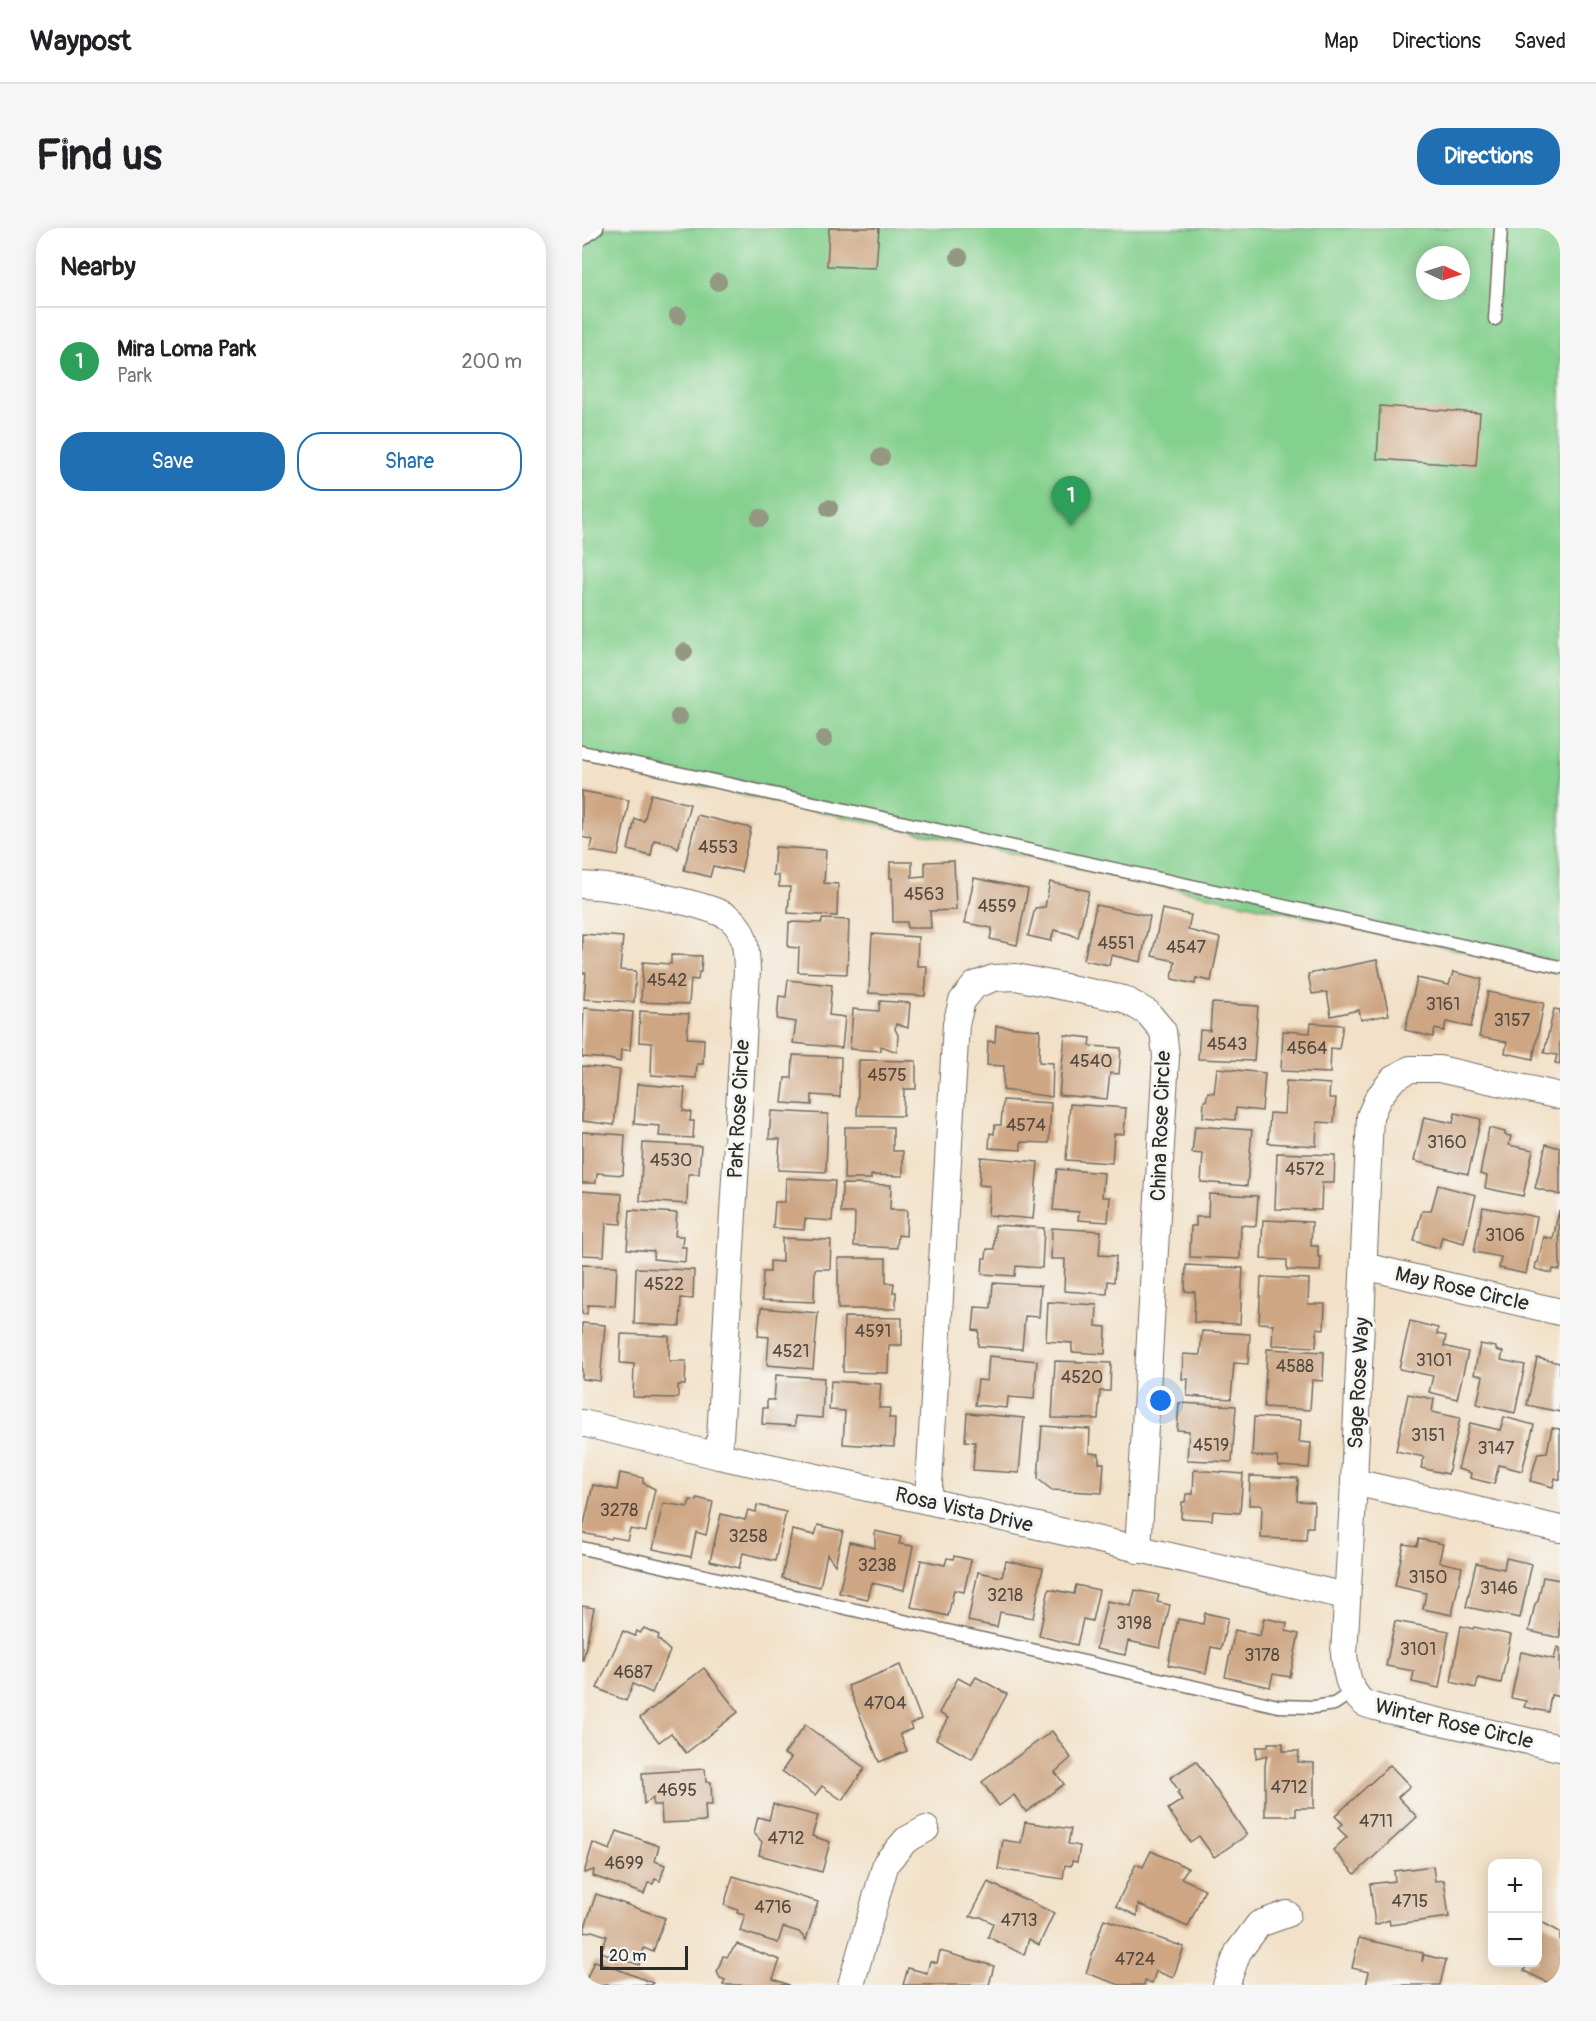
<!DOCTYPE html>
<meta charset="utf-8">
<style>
:root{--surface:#fff;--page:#f6f6f6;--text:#202124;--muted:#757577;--line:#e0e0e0;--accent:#1f6fb2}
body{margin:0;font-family:Pangolin,sans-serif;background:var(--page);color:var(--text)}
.controls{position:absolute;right:18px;bottom:18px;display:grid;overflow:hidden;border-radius:12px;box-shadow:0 3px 15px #0003}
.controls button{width:54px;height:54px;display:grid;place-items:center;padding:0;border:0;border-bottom:2px solid var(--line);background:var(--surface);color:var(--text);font:30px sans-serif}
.compass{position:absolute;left:834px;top:18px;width:54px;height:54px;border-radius:50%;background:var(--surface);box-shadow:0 3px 15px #0003;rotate:94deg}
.scale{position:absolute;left:18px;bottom:15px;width:88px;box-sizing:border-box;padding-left:6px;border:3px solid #2b2b2b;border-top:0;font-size:16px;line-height:21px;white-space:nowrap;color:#2b2b2b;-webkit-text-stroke:4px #f6f6f2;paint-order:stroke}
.you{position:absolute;left:579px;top:1173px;width:21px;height:21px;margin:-15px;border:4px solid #fff;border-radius:50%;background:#1a73e8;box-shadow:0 0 0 9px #1a73e833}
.badge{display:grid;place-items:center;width:39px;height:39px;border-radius:50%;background:var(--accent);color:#fff;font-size:20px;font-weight:700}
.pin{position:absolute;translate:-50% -50px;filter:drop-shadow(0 2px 3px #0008)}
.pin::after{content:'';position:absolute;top:32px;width:21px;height:18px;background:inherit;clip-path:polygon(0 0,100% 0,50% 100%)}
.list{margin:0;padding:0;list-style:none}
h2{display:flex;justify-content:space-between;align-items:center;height:78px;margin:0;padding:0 24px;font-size:26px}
h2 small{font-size:20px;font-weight:400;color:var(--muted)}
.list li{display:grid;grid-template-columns:39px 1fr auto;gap:18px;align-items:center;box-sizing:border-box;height:108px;padding:0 24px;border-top:2px solid var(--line)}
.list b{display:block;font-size:22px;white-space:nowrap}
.list p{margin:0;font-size:20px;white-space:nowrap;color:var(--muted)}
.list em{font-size:20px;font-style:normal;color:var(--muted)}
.actions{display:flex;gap:12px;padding:18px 24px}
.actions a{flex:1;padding:14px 0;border:2px solid var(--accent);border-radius:24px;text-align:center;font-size:21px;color:var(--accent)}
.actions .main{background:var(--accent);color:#fff}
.map{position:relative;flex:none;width:978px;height:1757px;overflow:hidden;border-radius:24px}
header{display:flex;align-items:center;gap:36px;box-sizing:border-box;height:84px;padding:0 30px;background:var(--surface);border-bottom:2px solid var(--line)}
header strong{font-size:28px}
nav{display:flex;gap:33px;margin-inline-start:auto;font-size:21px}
.intro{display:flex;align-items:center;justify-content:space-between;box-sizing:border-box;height:144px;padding:0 36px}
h1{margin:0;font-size:42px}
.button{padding:15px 27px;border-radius:24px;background:var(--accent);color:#fff;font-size:21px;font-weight:700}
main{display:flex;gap:36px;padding:0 36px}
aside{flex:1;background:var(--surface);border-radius:24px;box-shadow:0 3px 15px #0003}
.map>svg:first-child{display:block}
.park{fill:#84d08e;stroke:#587e5c;stroke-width:1.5;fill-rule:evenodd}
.building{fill:#cea683}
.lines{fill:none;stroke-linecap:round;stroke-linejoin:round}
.service-casing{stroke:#716b62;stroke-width:15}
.minor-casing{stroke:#716b62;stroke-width:28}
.service{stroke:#fff;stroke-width:12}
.minor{stroke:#fff;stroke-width:26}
.tree{fill:#939882}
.labels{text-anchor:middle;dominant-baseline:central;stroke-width:6;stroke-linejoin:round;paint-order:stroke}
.number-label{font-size:18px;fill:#544a41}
.street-label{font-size:21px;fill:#2b2b2b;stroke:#f6f6f2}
</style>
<header>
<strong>Waypost</strong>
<nav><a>Map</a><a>Directions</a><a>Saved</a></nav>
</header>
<div class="intro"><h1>Find us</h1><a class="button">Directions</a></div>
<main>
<aside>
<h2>Nearby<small></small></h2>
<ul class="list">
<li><span class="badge" style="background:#2e9e5b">1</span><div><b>Mira Loma Park</b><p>Park</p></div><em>200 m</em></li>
</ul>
<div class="actions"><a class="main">Save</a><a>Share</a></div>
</aside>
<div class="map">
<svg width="978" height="1757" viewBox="0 0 978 1757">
<rect width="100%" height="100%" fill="#f6f6f2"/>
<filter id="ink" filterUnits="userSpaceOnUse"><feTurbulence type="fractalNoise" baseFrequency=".0167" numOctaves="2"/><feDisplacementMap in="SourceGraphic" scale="12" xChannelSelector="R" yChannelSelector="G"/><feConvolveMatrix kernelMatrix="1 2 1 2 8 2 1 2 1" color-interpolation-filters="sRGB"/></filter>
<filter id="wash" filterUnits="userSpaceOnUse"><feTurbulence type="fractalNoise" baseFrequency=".008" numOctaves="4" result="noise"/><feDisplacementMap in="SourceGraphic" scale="24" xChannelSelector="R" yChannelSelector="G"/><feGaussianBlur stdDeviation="1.35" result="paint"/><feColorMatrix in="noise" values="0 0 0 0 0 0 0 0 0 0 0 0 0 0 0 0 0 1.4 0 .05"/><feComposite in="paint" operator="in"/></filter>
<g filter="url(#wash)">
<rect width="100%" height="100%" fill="#f2e1c8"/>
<path class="park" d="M0 0H978V744L0 532ZM843 27H879V63H843Z"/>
<g id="blocks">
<g class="building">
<path d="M247 0H297L294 40 245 38Z"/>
<path d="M798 178 898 185 894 238 795 231Z"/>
<path d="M0 563 47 572 36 628 8 623 11 612 0 609Z"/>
<path d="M69 566 108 576 96 621 89 616 72 612 69 628 46 622 53 591 62 593Z"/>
<path d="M115 587 169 600 159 644 131 638 128 649 102 642Z"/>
<path d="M193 619 244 622 242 655 256 656 255 688 206 685 208 659H197V648L191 647Z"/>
<path d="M372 633 374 682 348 683 349 700H325V694H311L310 650H308V634H330V649L343 648V634Z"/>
<path d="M392 650 446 661 435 717 408 711 410 700 383 695Z"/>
<path d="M468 654 507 663 496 710 488 706 472 702 469 713 446 708 453 680 463 679Z"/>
<path d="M514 677 568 688 559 734 529 727 527 737 502 732Z"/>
<path d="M580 681 609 687 606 702 638 710 629 753 614 750 613 756 590 751 593 733 570 728Z"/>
<path d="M240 691 267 692 265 746 216 744 217 720 206 719 207 694 240 695Z"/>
<path d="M0 706 41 709 38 742 54 743 52 774 2 771 4 745H0Z"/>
<path d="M290 706 336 709 335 738H345L343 768 287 765Z"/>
<path d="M89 727 120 728 119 744H117L116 752 109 751 107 776 59 774 61 734 89 736Z"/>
<path d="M795 732 807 787 779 792 777 782 749 788 745 764 730 766 726 746Z"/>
<path d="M871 744 900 751 889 799 864 794 862 803 853 801 851 809 823 802 835 750 867 757Z"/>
<path d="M206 752 250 757 247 787 263 789 260 820 211 815 214 794 195 791 197 768 204 769Z"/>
<path d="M906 764 962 775 951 831 923 825 925 814 897 809Z"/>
<path d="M298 773 328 775 326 800 314 796 313 801 316 807 315 824 299 818V823L268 821 271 781 297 783Z"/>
<path d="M630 775 676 778 672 833 616 831 618 802 628 803Z"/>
<path d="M2 780 51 784 48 822H39L38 834 27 831 0 829Z"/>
<path d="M972 781 978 782V836L973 835 975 827 962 825Z"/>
<path d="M58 783 107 786 105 810 122 811 121 836H115L114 850 69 847 70 815 57 814Z"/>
<path d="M729 795 761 797 757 821 749 820 748 845 699 843 701 803 728 805Z"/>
<path d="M414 798 458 802 457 834 471 835 470 869 421 862 422 838 405 837 406 813 413 814Z"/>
<path d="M483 807 509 810 508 818 539 820 537 846 528 845 525 871 477 867Z"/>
<path d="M211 827 259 829 258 869 230 867V877L200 875 203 850H210Z"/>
<path d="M277 832 334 833V861H322L321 888 275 887Z"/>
<path d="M0 838 38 842 32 897 0 893Z"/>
<path d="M635 840 683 845 680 883 654 880 653 892 621 889 622 873H624L626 864 632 865Z"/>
<path d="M704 853 748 856 747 870H754L752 895 735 894 734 918 686 915 688 885 702 886Z"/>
<path d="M55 856 103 860 101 883 109 884 108 893H112L111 910 77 908 78 898 52 896Z"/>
<path d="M421 872 469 875 467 915 439 914V922L407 920 408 905 412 906 413 897H419Z"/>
<path d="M488 876 544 880 542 906H532L530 935 484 932Z"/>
<path d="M189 883 246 886 244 944 196 942 198 911H187Z"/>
<path d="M873 885 899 891 886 946 832 933 842 889 871 895Z"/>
<path d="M613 898 670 902 665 958 619 954 621 926 610 925Z"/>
<path d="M263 899H311V923H321V948L289 947V951H262Z"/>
<path d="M907 900 923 904V907L929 908 927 917 951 922 941 968 903 960 905 948 898 946Z"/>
<path d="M0 904 43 907 41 947 15 945 14 955H0Z"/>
<path d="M61 915 119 918 117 946H106L105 976 58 973Z"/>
<path d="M964 916 978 920V967L953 960Z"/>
<path d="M695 925 753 927 752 955H740L739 982 693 981Z"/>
<path d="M399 929 456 934 451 991 406 987 408 958 397 957Z"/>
<path d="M475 941 522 945 520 969H528L526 994 496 992 497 984 471 982Z"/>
<path d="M204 950 253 953 250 993 223 991 222 1002 191 1000 193 974H203Z"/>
<path d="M260 956 309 957 308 982H325L324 1008 316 1007 315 1020 272 1018 273 985H259Z"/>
<path d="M856 957 894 967 882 1015 860 1009 857 1020 832 1013 840 983H849Z"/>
<path d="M0 963 40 966 39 996 24 995 22 1028 0 1027Z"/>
<path d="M627 966 676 968 674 998 659 997 658 1031 608 1029 609 998H614V989H626Z"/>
<path d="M901 979 955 989 944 1046 917 1040 919 1029 892 1024Z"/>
<path d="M48 982 95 985 93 1008H101L100 1019H104L103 1034 71 1031 72 1023 45 1021Z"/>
<path d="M977 982 978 1042 971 1041 970 1045 953 1041 954 1035 956 1034 962 1009 971 1011Z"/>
<path d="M681 992 730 994 729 1018H736V1029H739L738 1043 705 1042V1032L679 1031Z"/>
<path d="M413 997 462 1000 460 1040 434 1038 433 1048 400 1046 401 1030H404L405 1021H412Z"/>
<path d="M470 1000 519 1003 517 1027 534 1028 532 1054 526 1053 525 1066 482 1063 483 1031H469Z"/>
<path d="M200 1010 249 1012 248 1041H233L232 1074 180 1072 181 1044H188V1033L200 1034Z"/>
<path d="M256 1030H304V1055H312L311 1064H314V1081H256Z"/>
<path d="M0 1037 35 1038 33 1078 6 1077 5 1086H0Z"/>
<path d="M604 1037 661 1040 658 1096 612 1094 613 1064 603 1063Z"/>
<path d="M54 1040 112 1042 111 1071 99 1070 98 1098 52 1096Z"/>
<path d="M679 1049 727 1051 726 1076H743L742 1101 735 1100 734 1119 690 1117 691 1096 677 1095Z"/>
<path d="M411 1055 459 1058 457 1089 443 1088 440 1121 396 1118 397 1103 391 1102 393 1079 409 1080Z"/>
<path d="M466 1074 515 1077 514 1098 524 1099 523 1126 490 1124V1115L464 1113Z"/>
<path d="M179 1080 236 1085 231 1141 185 1137 187 1109 176 1108Z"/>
<path d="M262 1089 320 1090V1117H307L306 1145 261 1144Z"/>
<path d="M828 1093 856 1100 855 1106 864 1108 862 1118 886 1124 875 1171 847 1164 851 1148 817 1141Z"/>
<path d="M0 1095 23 1097 18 1153 0 1151Z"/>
<path d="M620 1103 668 1106 666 1136 652 1135 649 1171 605 1168 606 1151H600L601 1126 618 1127Z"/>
<path d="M39 1106 87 1108V1133H104L103 1157H96V1170L51 1169 52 1136 38 1135Z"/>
<path d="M898 1116 914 1119V1122L921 1124 919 1132 943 1137 933 1185 895 1176 901 1148 892 1146Z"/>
<path d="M685 1121 742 1124 741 1153 730 1152 728 1182 682 1179Z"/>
<path d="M407 1128 455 1133 452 1171 426 1169 425 1180 393 1177 396 1152 405 1153Z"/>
<path d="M955 1130 978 1135V1184L945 1177Z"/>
<path d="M473 1133 529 1135 528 1163H518L516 1191 470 1190Z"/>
<path d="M194 1147 242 1150 240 1190 213 1188V1198L180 1196 181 1180H185V1172H192Z"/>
<path d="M249 1153 299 1156 297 1180H308L307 1190H313L312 1219 261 1216 263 1183 247 1182Z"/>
<path d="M826 1166 852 1171 850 1184 878 1190 866 1246 839 1240 842 1229 814 1223Z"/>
<path d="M597 1175 654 1178 650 1234 605 1232 607 1203 595 1202Z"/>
<path d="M385 1185 442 1190 437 1245 391 1242 393 1214 383 1213Z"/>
<path d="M672 1189 719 1192 717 1214 729 1215 727 1240 696 1238 695 1229 670 1228Z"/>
<path d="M922 1189 952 1197 940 1243 917 1237 912 1256 888 1250 889 1245 876 1241 888 1195 918 1202Z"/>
<path d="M460 1198 508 1201 507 1225 517 1226V1235H522L520 1265 470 1262 456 1251Z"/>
<path d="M970 1200 978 1201V1252L973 1250 971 1259 948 1253 956 1225 965 1224Z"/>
<path d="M612 1242 661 1246 658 1285 631 1283 630 1292 599 1290 600 1274H603L604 1266H611Z"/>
<path d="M38 1245 61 1250V1255L73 1261 64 1304 48 1301 45 1312 30 1309 29 1311 0 1305 11 1257 35 1262Z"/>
<path d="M668 1248 716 1250 715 1273 732 1274 731 1299H725L724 1312 679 1310 680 1277H667Z"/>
<path d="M115 1270 131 1274 124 1307 114 1304 109 1329 71 1321 81 1275 106 1279 108 1272 115 1273Z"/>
<path d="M175 1277 204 1284 193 1333 161 1325 157 1340 128 1333 139 1286 163 1292 166 1282 174 1284Z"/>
<path d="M236 1297 261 1303 253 1337 245 1326 238 1359 200 1350 210 1302 233 1307Z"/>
<path d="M293 1303 319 1309 317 1316 331 1318 322 1362 290 1355 286 1371 257 1365 268 1314 293 1320Z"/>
<path d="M837 1311 861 1316 857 1334 880 1339 870 1387 841 1381 844 1365 813 1358 822 1316 835 1318Z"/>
<path d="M372 1328 389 1332 382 1364 372 1362 366 1388 329 1379 339 1332 363 1337 365 1330 371 1331Z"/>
<path d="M924 1330 950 1336 938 1390 884 1379 894 1335 922 1341Z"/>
<path d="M424 1333 461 1340 451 1390 418 1384 415 1399 386 1393 396 1344 420 1349Z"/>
<path d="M961 1349 978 1352V1410L947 1403 953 1376 956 1373Z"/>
<path d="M494 1357 517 1362 510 1393 501 1391 495 1417 457 1408 467 1361 492 1366Z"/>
<path d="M553 1362 577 1367 575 1374 588 1377 578 1420 546 1413 543 1427 514 1421 525 1373 549 1378Z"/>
<path d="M0 1378 12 1380 1 1432H0Z"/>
<path d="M623 1385 646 1390 639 1421 629 1419 624 1445 586 1437 596 1391 621 1396Z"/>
<path d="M682 1390 705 1395 704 1403 717 1406 708 1449 691 1446 688 1459 643 1449 653 1402 678 1408Z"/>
<path d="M813 1393 867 1403 857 1460 830 1454 832 1443 804 1438Z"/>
<path d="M879 1398 891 1401 892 1399 929 1407 919 1455 896 1450 894 1460 869 1454Z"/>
<path d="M62 1400 77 1407 76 1411 88 1423 70 1465 51 1456 44 1473 15 1460 41 1403 53 1408 55 1403 58 1405Z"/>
<path d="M975 1419 978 1420V1469L969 1467 966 1484 942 1479 944 1473 929 1470 939 1424 972 1431Z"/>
<path d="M318 1437 339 1491 328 1496 330 1501 318 1506 325 1523 297 1534 266 1458Z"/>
<path d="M122 1440 156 1484 104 1525 89 1505 77 1514 58 1490Z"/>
<path d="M394 1449 425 1466 390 1531 354 1511 366 1490 357 1485 376 1450 389 1457Z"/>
<path d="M223 1497 283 1540 260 1572 240 1558 233 1567 200 1543 209 1530 202 1526Z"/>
<path d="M470 1503 489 1530 473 1544 482 1556 444 1584 432 1567 417 1578 400 1554Z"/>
<path d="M686 1515H701V1523H717L716 1534 732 1535V1580H714V1588H683V1537L685 1527 674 1530V1519H686Z"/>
<path d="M614 1533 665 1607 632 1629 617 1608 608 1614 586 1581 600 1572 595 1565 597 1563 588 1550Z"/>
<path d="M808 1537 828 1558 816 1569 835 1589 773 1646 751 1622 765 1609 756 1600 761 1596 753 1588Z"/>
<path d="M123 1541 124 1554H129L130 1577H123L124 1593 80 1595 79 1577H71V1570L62 1576 60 1545Z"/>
<path d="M191 1576 236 1588 230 1608 248 1614 240 1644 177 1627 180 1614 172 1605 176 1589 187 1592Z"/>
<path d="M443 1594 489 1601 486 1616 498 1618 495 1634 490 1633 489 1638 483 1637 481 1651 416 1641 421 1612 439 1615Z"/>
<path d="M35 1603 77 1618 73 1633 83 1637 78 1653 73 1651 71 1656 66 1655 62 1666 11 1648 12 1642 2 1645 11 1615 28 1622Z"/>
<path d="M569 1623 606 1640 599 1650 623 1661 606 1699 556 1676 555 1688 534 1678 554 1636 561 1639Z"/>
<path d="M851 1638 853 1653 862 1652 867 1689 808 1697 807 1692 793 1697 788 1656 813 1653 812 1643Z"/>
<path d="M151 1648 236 1674 224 1712 217 1704 201 1699 196 1715 158 1703 163 1687 155 1685 156 1682 142 1677Z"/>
<path d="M406 1654 472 1685 457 1717 447 1711 442 1727 406 1709 411 1695 399 1689H388Z"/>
<path d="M14 1666 83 1690 71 1724 62 1720 57 1737 19 1724 25 1708 10 1703 1 1705Z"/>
<path d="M522 1691 602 1719 591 1750 574 1743 570 1755 563 1753 562 1757H538L504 1745Z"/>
<path d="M956 1692 978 1704V1757H971L942 1743 946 1734H956Z"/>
<path d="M777 1710 841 1725 840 1734 842 1727 864 1732 858 1757H784L787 1744 770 1740Z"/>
<path d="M155 1716 198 1732 191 1751 207 1757H141L143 1752 138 1750 135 1744 141 1728 145 1729Z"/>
<path d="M358 1723 412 1738 407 1757H321L326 1740 345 1745 348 1733 355 1735Z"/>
<path d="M12 1733 20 1735 71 1755 70 1757H2Z"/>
</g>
</g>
</g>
<g filter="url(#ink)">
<use href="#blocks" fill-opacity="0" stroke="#716b62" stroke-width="1.5"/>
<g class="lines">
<defs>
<g id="service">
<path d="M0 12 15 0"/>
<path d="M913 91 919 0"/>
<path d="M0 524 978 739"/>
<path d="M0 1320 696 1478 732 1479 752 1476 772 1463"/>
</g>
<g id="minor">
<path d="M0 657C27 658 131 675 149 691 165 705 164 723 165 742L137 1228"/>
<path d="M978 868 857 841H828L811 851 796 870 788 888 772 1254 762 1426C764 1444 766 1463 782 1475 787 1478 795 1479 801 1481L978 1520"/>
<path d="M782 1038 978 1084"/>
<path d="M0 1195 137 1228 346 1273 764 1368"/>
<path d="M772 1254 978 1301"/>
<path d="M346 1273 374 796 380 773 393 757 412 750 434 749 542 771 566 785 581 803 584 828 556 1322"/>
<path d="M269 1757 304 1635 324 1612 344 1601"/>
<path d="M644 1757 656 1724 677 1696 705 1686"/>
</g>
</defs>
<use href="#service" class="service-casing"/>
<use href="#minor" class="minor-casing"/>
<use href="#service" class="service"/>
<use href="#minor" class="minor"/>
</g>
<g class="tree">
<circle cx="377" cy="29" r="9"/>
<circle cx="136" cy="54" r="9"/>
<circle cx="96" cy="88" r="9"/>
<circle cx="299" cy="229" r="9"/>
<circle cx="247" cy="280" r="9"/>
<circle cx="178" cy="290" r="9"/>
<circle cx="102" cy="424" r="9"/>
<circle cx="97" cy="489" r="9"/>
<circle cx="242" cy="511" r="9"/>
</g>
</g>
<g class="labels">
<g class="number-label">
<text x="136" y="619">4553</text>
<text x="342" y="666">4563</text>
<text x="415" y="678">4559</text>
<text x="534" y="715">4551</text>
<text x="604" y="719">4547</text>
<text x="85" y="752">4542</text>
<text x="861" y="776">3161</text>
<text x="930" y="792">3157</text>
<text x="645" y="816">4543</text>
<text x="725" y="820">4564</text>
<text x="509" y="833">4540</text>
<text x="305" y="847">4575</text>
<text x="444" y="897">4574</text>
<text x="865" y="914">3160</text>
<text x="89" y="932">4530</text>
<text x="723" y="941">4572</text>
<text x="923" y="1007">3106</text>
<text x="82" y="1056">4522</text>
<text x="291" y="1103">4591</text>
<text x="209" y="1123">4521</text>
<text x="852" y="1132">3101</text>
<text x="713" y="1138">4588</text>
<text x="500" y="1149">4520</text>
<text x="846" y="1207">3151</text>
<text x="629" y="1217">4519</text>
<text x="914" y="1220">3147</text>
<text x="37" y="1282">3278</text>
<text x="166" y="1308">3258</text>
<text x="295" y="1337">3238</text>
<text x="846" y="1349">3150</text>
<text x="917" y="1360">3146</text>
<text x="423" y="1367">3218</text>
<text x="552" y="1395">3198</text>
<text x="836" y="1421">3101</text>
<text x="680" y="1427">3178</text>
<text x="51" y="1444">4687</text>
<text x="303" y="1475">4704</text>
<text x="707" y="1559">4712</text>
<text x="95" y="1562">4695</text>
<text x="794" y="1593">4711</text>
<text x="204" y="1610">4712</text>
<text x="42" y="1635">4699</text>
<text x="828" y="1673">4715</text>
<text x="191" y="1679">4716</text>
<text x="437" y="1692">4713</text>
<text x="553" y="1731">4724</text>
</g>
<g class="street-label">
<text transform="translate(157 881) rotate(-87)">Park Rose Circle</text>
<text transform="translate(579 898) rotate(-88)">China Rose Circle</text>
<text transform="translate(880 1061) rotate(13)">May Rose Circle</text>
<text transform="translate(777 1155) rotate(-87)">Sage Rose Way</text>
<text transform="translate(382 1282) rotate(13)">Rosa Vista Drive</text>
<text transform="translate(872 1496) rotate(13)">Winter Rose Circle</text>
</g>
</g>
</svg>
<div class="controls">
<button>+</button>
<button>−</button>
</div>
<svg class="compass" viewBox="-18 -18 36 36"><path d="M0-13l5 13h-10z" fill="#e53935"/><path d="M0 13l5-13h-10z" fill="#757577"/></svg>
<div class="scale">20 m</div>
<div class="you"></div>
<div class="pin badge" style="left:489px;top:298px;background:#2e9e5b">1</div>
</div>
</main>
